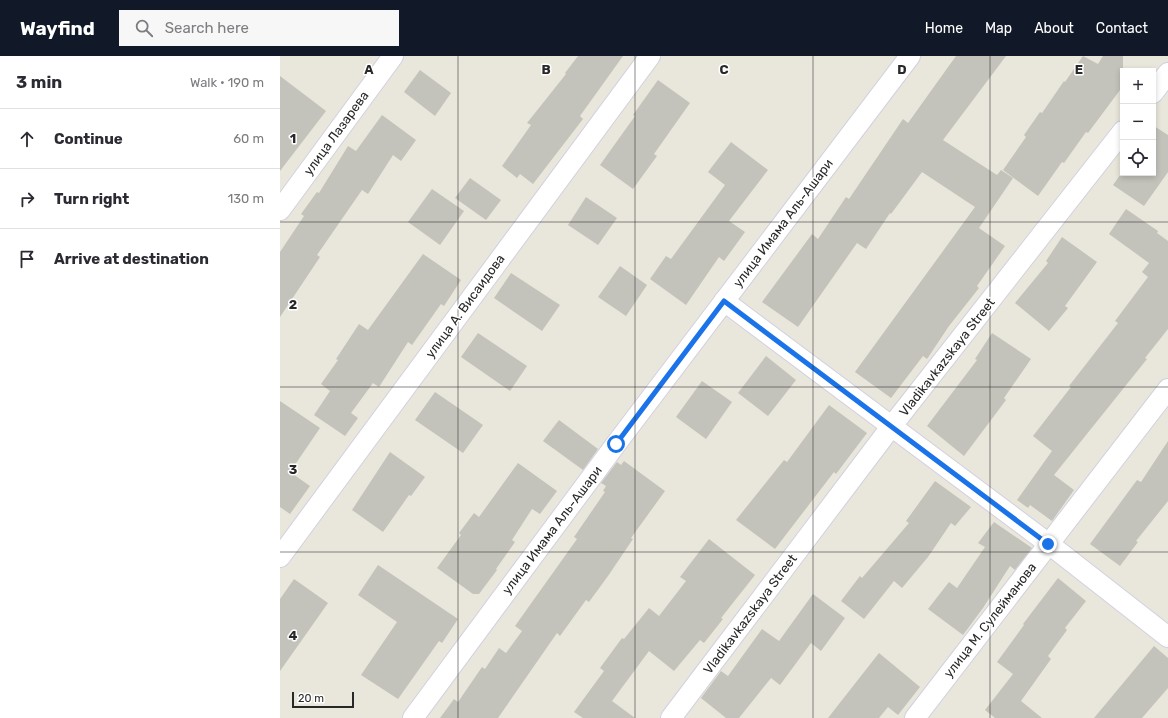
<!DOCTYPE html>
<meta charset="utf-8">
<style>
:root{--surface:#fff;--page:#f7f7f7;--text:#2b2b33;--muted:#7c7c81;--line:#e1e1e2;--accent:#111827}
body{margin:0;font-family:Rubik,sans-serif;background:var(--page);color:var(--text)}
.controls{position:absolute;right:12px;top:12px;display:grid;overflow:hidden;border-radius:0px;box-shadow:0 2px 6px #0003}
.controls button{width:36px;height:36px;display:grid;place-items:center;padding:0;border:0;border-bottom:1px solid var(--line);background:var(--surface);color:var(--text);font:20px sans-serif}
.scale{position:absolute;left:12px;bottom:10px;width:62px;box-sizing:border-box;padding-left:4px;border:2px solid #282828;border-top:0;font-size:11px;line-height:14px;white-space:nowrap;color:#282828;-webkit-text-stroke:3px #fff;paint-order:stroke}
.stop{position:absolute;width:12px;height:12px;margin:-9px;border:3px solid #1a73e8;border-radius:50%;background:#fff}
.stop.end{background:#1a73e8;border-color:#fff;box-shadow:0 1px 4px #0008}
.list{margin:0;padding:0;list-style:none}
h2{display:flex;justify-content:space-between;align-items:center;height:52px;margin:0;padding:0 16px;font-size:17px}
h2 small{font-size:13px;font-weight:400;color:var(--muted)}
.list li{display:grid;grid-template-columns:26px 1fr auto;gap:12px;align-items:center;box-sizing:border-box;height:60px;padding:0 16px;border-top:1px solid var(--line)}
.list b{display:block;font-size:15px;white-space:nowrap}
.list em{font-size:13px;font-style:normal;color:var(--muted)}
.icon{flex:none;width:22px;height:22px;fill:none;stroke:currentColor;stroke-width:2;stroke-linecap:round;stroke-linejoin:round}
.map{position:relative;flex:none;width:888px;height:662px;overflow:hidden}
header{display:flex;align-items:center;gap:24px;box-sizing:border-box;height:56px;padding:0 20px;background:var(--accent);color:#fff}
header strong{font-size:19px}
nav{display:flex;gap:22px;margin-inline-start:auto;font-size:14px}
.search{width:280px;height:36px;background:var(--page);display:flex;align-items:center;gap:10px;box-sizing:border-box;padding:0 14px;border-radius:0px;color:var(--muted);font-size:15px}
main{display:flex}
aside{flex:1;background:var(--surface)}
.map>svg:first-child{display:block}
.building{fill:#c4c3bb}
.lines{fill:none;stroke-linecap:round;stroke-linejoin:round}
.street-casing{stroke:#d2d0df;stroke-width:22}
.street{stroke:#fff;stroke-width:20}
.route{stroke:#1a73e8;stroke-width:5}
.grid{fill:none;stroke:#282828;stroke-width:1;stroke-opacity:0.55}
.labels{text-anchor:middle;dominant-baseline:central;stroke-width:3;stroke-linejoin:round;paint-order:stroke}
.street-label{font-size:13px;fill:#282828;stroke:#fff}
.grid-label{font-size:13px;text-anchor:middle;font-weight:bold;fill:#282828;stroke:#fff;stroke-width:3;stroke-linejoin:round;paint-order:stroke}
</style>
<header>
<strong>Wayfind</strong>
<div class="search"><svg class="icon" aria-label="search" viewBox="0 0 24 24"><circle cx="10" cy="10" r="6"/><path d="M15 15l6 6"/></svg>Search here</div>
<nav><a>Home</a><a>Map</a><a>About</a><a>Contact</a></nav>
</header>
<main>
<aside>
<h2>3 min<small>Walk · 190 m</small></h2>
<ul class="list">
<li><svg class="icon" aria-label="ahead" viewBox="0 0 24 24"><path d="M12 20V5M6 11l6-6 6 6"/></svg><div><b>Continue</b></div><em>60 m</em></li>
<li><svg class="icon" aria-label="right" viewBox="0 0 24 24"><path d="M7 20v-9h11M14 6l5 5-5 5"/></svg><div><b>Turn right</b></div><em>130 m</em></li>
<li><svg class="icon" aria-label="arrive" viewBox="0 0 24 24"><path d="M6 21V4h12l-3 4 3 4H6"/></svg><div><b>Arrive at destination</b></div></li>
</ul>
</aside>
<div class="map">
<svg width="888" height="662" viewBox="0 0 888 662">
<rect width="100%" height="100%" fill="#e9e7db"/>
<g class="building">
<path d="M298 0H343L300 60 303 63 253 128 240 118 237 122 222 110 251 69 247 67 286 18 285 17Z"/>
<path d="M676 0H726L663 84 717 119 721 114 733 122 699 172 725 190 697 230 699 232 669 270 647 303 643 300 611 342 575 316 695 151 642 116 611 158 610 157 586 193 577 187 518 271 482 246 532 178 538 183 566 141 569 143 623 63 628 67Z"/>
<path d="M803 0 818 8 823 0H843V30L808 77 806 76 784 107 782 106 758 140 723 114 746 81 744 79 760 56 762 57 784 25 785 26Z"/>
<path d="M140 14 171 37 155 60 124 36Z"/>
<path d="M0 20 46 55 0 115Z"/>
<path d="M378 24 410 47 374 98 377 100 353 133 320 109 355 60 353 59Z"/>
<path d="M102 59 136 84 121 105 113 99 88 138 82 134 37 199 40 201 0 261V196L24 160 21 158 37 136 39 137 68 90 76 95Z"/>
<path d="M874 70 888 79V116L864 150 833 129 843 115V117H873Z"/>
<path d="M451 86 488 114 449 165 465 176 444 205 439 201 406 249 370 223 386 200 391 203 445 129 428 116Z"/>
<path d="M190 122 221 144 206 164 175 142Z"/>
<path d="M152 133 184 155 160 189 128 166Z"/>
<path d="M306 141 337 162 318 189 288 169Z"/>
<path d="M846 153 878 175 877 177 888 185V273L865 302 867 303 774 419 794 434 772 465 750 449 748 452 737 444 772 395 753 380 791 331 789 330 838 267 835 265 868 221 862 216 869 207 829 178Z"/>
<path d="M782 181 817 206 785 250 788 252 769 275 735 247 768 207 766 205Z"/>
<path d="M143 198 181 224 164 250 161 248 132 289 128 286 99 331 93 327 71 357 78 362 65 380 34 359 50 335 41 328 58 304 56 303 79 268 88 274Z"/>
<path d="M340 210 367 229 346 260 318 241Z"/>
<path d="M231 217 280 249 262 275 214 242Z"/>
<path d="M198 277 247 310 230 335 181 301Z"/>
<path d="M712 277 751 303 724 342 726 344 684 400 647 370 697 304 695 303Z"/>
<path d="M486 300 516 324 488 360 458 337Z"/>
<path d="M422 325 452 346 426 383 396 361Z"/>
<path d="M155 336 203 369 183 397 135 364Z"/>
<path d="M0 345 40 372 10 416 30 430 10 458 0 451Z"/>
<path d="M549 349 587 377 556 418 554 416 495 493 456 464 504 404 507 406Z"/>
<path d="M279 364 318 393 303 414 263 385Z"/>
<path d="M888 385V445L856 485 858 486 840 510 810 488 857 424 861 426Z"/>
<path d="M110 396 145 421 131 440 129 439 103 476 72 454Z"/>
<path d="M344 405 385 435 351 482 353 483 328 520 309 546 306 544 280 580 277 577 218 662H160L174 643 178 646 202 611 205 613 219 592 226 597 242 575 235 570 297 483 294 481 325 436 323 435 326 430 321 427 337 406 341 409Z"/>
<path d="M238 407 277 435 260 458 252 453 232 484 235 486 216 513 217 514 199 538H193L157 512 181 479 179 477 194 457 199 461Z"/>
<path d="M655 425 691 451 675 470 671 467 648 501 622 532 614 525 584 563 561 545 580 520 582 522 629 467 626 465Z"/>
<path d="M714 466 752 492 735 514 730 510 703 552 683 579 648 553 669 526 677 532 705 491 698 487Z"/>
<path d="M429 483 475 519 441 562 443 563 424 587 420 584 394 615 369 595 332 645 355 662H303L294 656 324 615 320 612 342 582 344 583 369 552 379 560 406 525 400 521Z"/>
<path d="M98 509 178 563 162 587 159 585 118 643 81 619 117 566 78 539Z"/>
<path d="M778 522 806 545 785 572 787 574 768 600 771 603 741 645 762 662H715L705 654 733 618 717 606 744 569 743 568Z"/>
<path d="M14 523 48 547 0 615V543Z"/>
<path d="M533 538 565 562 541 595 531 587 500 629 491 622 459 662H446L421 642 441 615 448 620 482 573 499 585Z"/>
<path d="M874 590 888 602V632L862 662H814Z"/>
<path d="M599 597 640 631 618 659 608 651 599 662H548Z"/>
</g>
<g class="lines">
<defs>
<g id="street">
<path d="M873 37 888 17"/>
<path d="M0 154 113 0"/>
<path d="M444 245 769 488 888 581"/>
<path d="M0 501 370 0"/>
<path d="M133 662 336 388 630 0"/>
<path d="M391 662 611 371 843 75"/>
<path d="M635 662 888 333"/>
</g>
</defs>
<use href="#street" class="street-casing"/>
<use href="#street" class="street"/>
</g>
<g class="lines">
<path class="route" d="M336 388 444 245 768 488"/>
</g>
<path class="grid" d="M178 0V662M355 0V662M533 0V662M710 0V662M0 166H888M0 331H888M0 496H888"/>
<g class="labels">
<g class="street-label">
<text transform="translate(56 77) rotate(-54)">улица Лазарева</text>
<text transform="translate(503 167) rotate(-53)">улица Имама Аль-Ашари</text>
<text transform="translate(185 250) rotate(-54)">улица А. Висаидова</text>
<text transform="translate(667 301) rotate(-52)">Vladikavkazskaya Street</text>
<text transform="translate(272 474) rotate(-53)">улица Имама Аль-Ашари</text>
<text transform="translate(470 558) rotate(-53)">Vladikavkazskaya Street</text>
<text transform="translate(710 564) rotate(-52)">улица М. Сулейманова</text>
</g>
</g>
<g class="grid-label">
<text x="89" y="18">A</text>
<text x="266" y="18">B</text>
<text x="444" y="18">C</text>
<text x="622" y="18">D</text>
<text x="799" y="18">E</text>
<text x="13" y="87">1</text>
<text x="13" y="253">2</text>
<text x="13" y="418">3</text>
<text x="13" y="584">4</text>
</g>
</svg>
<div class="controls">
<button>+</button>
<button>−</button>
<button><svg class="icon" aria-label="locate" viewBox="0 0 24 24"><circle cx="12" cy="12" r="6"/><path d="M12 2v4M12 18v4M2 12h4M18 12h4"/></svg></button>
</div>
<div class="scale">20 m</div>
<div class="stop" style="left:336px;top:388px"></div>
<div class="stop end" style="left:768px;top:488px"></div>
</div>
</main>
